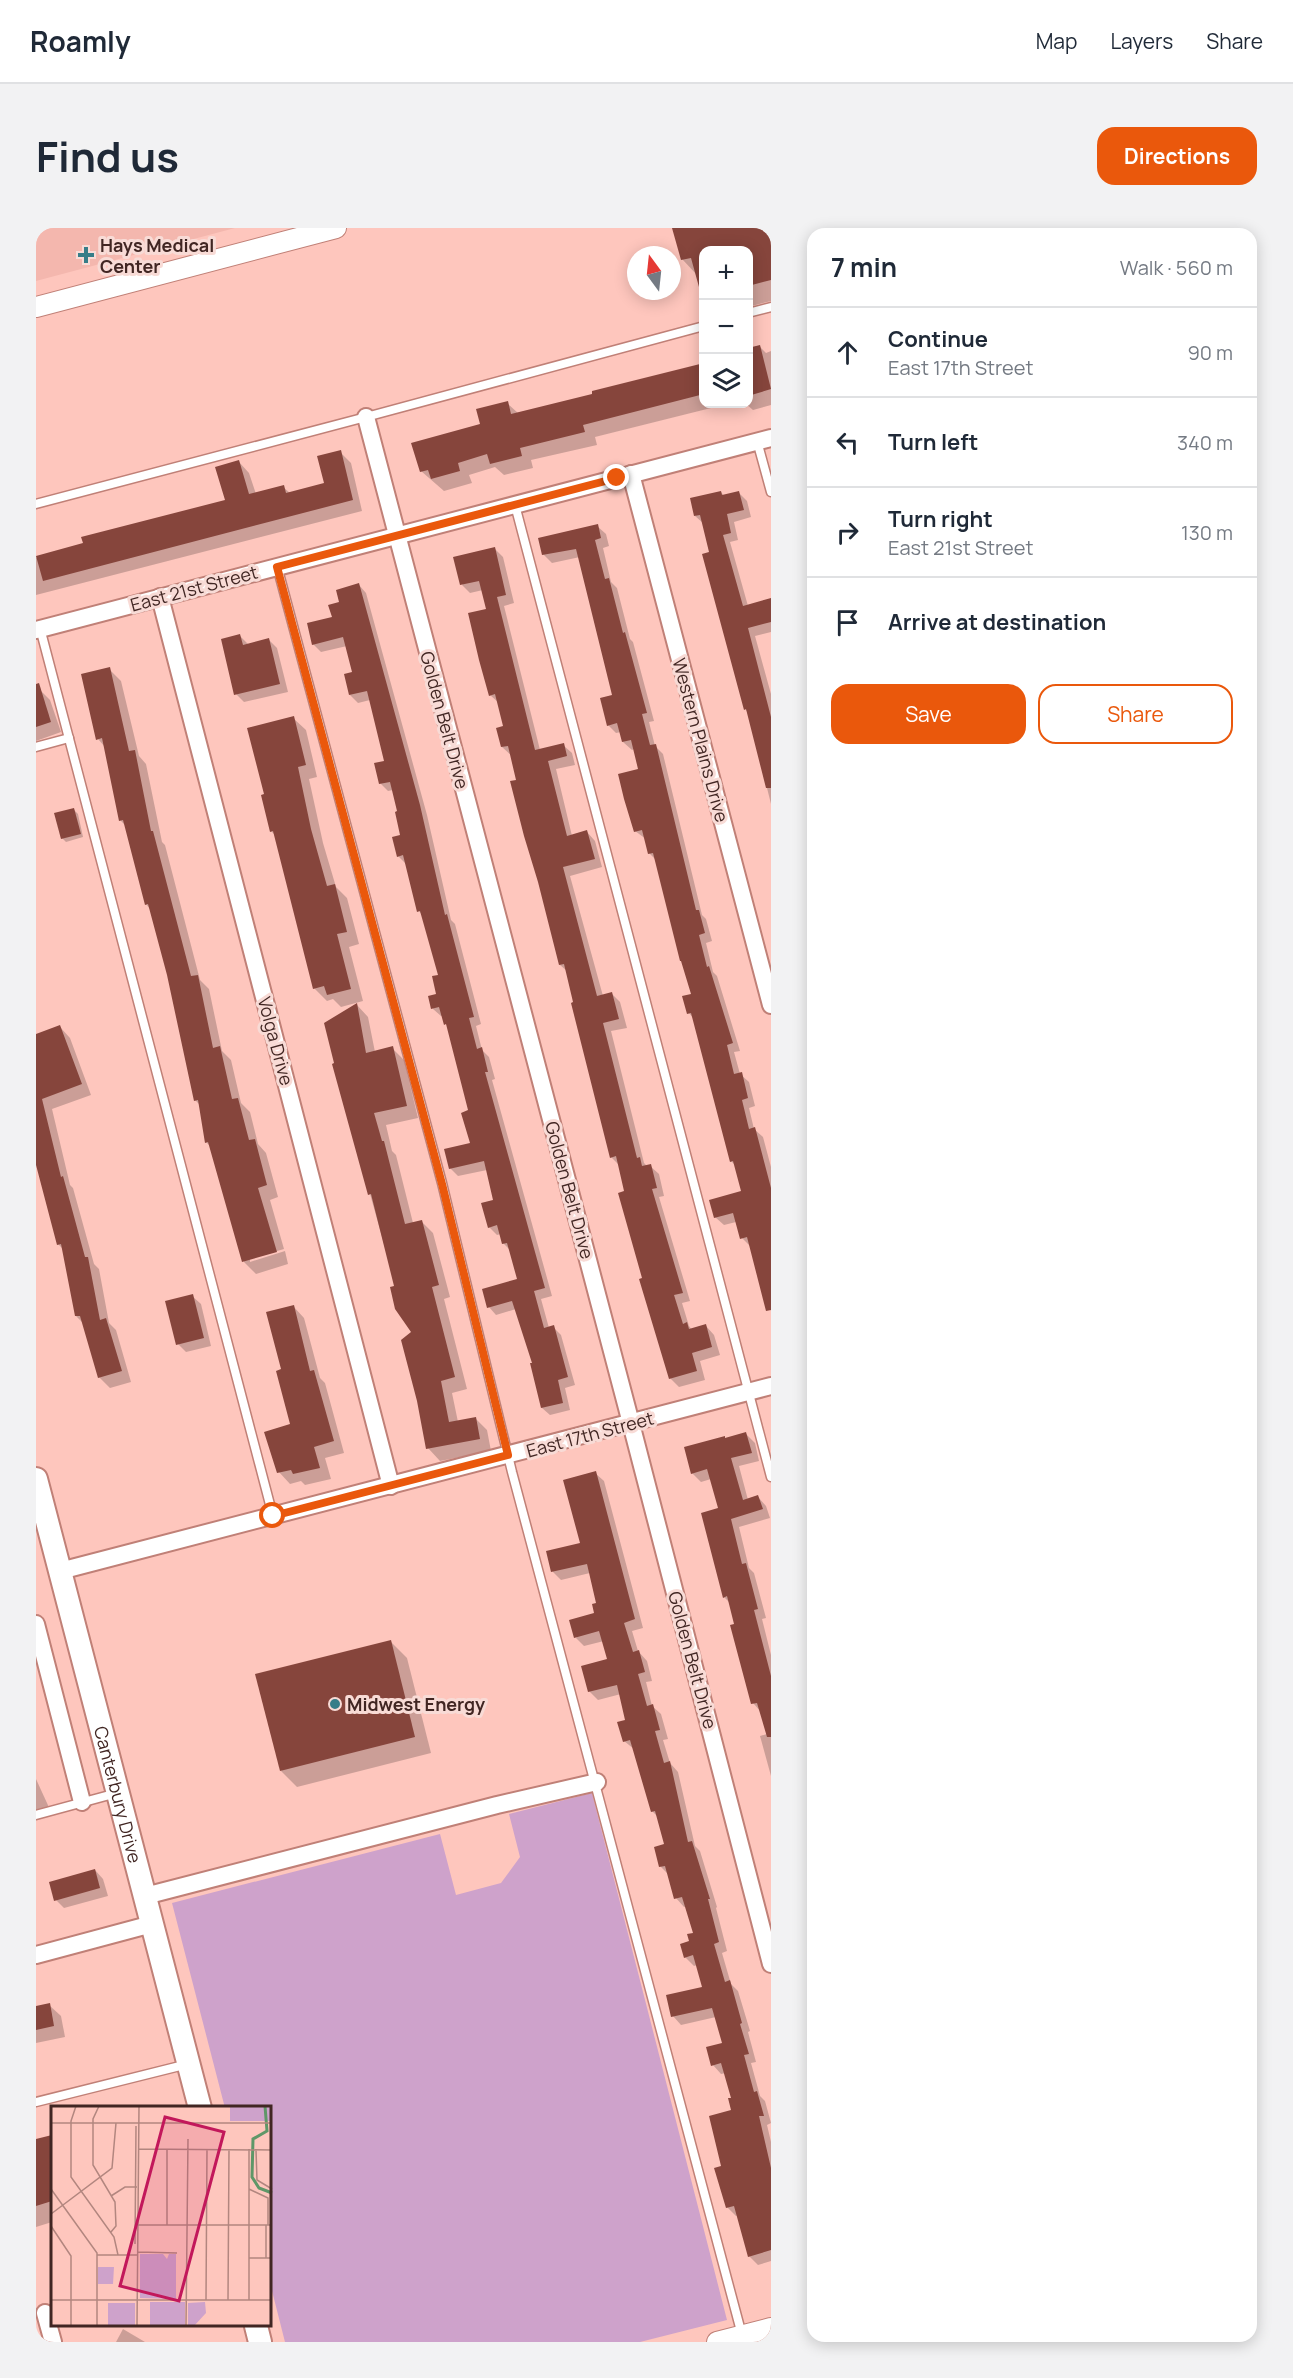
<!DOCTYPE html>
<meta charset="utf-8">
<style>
:root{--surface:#fff;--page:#f2f2f3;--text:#1f2937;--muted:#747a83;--line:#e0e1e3;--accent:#ea580c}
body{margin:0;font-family:Manrope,sans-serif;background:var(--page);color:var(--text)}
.controls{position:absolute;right:18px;top:18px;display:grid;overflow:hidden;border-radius:12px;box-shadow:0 3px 15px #0003}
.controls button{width:54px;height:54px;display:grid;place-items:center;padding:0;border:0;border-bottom:2px solid var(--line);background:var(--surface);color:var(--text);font:30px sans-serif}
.compass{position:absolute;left:591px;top:18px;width:54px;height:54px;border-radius:50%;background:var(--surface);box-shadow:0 3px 15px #0003;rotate:345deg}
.stop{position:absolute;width:18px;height:18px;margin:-14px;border:4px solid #ea580c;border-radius:50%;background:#fff}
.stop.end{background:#ea580c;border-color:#fff;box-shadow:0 2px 6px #0008}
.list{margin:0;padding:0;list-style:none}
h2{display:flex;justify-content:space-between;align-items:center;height:78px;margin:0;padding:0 24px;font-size:26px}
h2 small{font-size:20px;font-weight:400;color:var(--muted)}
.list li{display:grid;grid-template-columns:39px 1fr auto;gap:18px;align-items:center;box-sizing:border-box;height:90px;padding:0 24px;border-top:2px solid var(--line)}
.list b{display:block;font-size:22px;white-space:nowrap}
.list p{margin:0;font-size:20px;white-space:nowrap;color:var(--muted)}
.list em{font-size:20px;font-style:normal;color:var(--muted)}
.actions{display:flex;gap:12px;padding:18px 24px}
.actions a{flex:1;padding:14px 0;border:2px solid var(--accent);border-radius:18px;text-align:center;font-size:21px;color:var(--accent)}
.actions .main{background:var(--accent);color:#fff}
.icon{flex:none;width:33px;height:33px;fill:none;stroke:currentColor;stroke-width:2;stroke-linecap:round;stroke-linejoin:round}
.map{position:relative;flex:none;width:735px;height:2114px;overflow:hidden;border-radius:18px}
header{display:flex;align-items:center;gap:36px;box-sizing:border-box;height:84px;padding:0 30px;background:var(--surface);border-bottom:2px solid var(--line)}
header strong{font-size:28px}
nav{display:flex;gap:33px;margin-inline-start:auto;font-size:21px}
.intro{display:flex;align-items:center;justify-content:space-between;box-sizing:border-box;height:144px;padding:0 36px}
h1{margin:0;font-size:42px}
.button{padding:15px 27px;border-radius:18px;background:var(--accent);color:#fff;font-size:21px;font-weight:700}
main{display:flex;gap:36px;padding:0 36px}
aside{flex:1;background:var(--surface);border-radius:18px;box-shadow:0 3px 15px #0003}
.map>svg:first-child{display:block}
.built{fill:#f4b7ae}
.green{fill:#cea2cb}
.shadow{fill:#0003}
.building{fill:#86453c}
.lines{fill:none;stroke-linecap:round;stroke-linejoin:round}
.service-casing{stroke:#c08077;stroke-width:11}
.minor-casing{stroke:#c08077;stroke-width:20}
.tertiary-casing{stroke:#c08077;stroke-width:22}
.secondary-casing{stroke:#c08077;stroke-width:26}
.service{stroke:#fff;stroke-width:8}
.minor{stroke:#fff;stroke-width:16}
.tertiary{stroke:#fff;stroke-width:20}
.secondary{stroke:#fff;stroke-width:22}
.route{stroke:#ea580c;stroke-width:8}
.poi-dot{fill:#367d88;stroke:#f8dbd6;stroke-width:2}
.labels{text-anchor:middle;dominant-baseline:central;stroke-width:6;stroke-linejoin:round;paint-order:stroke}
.poi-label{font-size:18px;font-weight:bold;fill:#412623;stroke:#f8dbd6;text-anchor:start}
.street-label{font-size:18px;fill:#412623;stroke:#f8dbd6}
.inset-river{fill:none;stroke:#5f9768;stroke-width:3}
.inset-road{fill:none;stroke:#b2867f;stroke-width:1.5}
.view{fill:#c2185b;fill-opacity:0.15;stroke:#c2185b;stroke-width:3}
.inset-edge{fill:none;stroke:#412623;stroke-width:3}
</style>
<header>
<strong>Roamly</strong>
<nav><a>Map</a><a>Layers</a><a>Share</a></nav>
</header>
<div class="intro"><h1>Find us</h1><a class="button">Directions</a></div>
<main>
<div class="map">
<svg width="735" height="2114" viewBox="0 0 735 2114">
<rect width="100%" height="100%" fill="#fec6bd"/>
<path class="built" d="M0 0H199L0 53Z"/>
<path class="green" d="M556 1565 691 2092 604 2114H249L234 2055V1880H189L136 1675 404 1606 420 1667 465 1655 484 1629 473 1586Z"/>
<g class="shadow">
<path d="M638 0H735V73L712 79V22H668V70L661 47 646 31Z"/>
<path d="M724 119 730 125 735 123V177L717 182 710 176H712V122Z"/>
<path d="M668 136V176H691L559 209 561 217 495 232 497 240 468 247 459 239 433 247 436 255 408 263 385 243 471 175 482 185 558 167Z"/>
<path d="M304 224 315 235 326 283 0 367V330L191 273 203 234 213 245 220 266 247 259 254 265 289 256Z"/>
<path d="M685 264 688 268 703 265 711 273 715 289 698 294 702 312 694 314 712 378 735 372V404L719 408 735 466V576L712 484 709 481 667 295 659 288Z"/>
<path d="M561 298 570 306 573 318 567 320 575 354 581 360 594 411 597 414 618 493 613 494 619 518 627 526 666 687 670 691 676 713 670 715 677 744 681 748 704 823 698 824 704 846 713 854 719 878 713 880 718 901 727 909 735 939V1083L714 1018 706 1010 700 994 688 997 679 989 706 964 700 938 695 933 658 791 653 785 657 767 621 633 613 625 610 611 599 603 603 542 598 521 596 522 587 514 585 504 580 505 572 497 578 468 544 329 516 335 507 326Z"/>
<path d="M458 320 467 329 478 375 468 378 504 522 527 517 536 525 539 537 520 541 536 608 551 604 559 613 566 639 534 648 567 768 576 766 584 774 591 800 575 803 608 935 611 938H614L623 946 628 968 623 969 654 1073 646 1075 653 1098 656 1102 670 1098 678 1107 684 1127 664 1133 669 1152 643 1159 634 1150 608 1051 583 937 575 929 532 744 524 737 476 528 466 519 469 499 463 475 454 467 451 382 447 362 434 365 426 357Z"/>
<path d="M323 357 330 365 391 587 415 692 419 696 445 796 440 798 446 822 453 829 459 851 456 852 516 1068 505 1071 513 1100 517 1099 525 1107 539 1157 529 1160 534 1182 514 1187 506 1180 498 1136 480 1081 460 1087 453 1079 483 1052 475 1023 467 1015 465 1006 461 1007 453 999 459 973 451 942 422 948 414 940 436 916 434 883 412 799 407 788H405L397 781 402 767 404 748 387 688 383 683 370 636 362 628 366 608 363 584 357 562 352 563 344 555 350 534 334 472 322 475 314 467 318 445 311 418 285 424 277 416 298 390 305 375Z"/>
<path d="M204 408 213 417 233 412 241 420 252 464 208 474 200 466Z"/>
<path d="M73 441 85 453 103 528 110 536 126 614 129 617 164 752 173 761 186 823 195 832 205 875 214 884 222 916 230 925 242 969 234 972 248 1021 214 1031V1034L249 1023 252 1036 220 1046 208 1034 175 919 170 914 164 877 159 872 132 747 114 681 110 676 91 599 84 592 69 519 62 511Z"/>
<path d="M4 462 14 472 25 504 0 513V463Z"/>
<path d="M257 490 270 502 281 549 273 551 287 615 300 659 311 670 323 716 313 719 327 773 305 779 297 771 291 773 278 760 240 608 235 603 230 567Z"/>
<path d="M38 582 42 586 47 609 30 614 26 610Z"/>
<path d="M321 777 332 789 339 824 356 820 368 832 382 890 350 897 356 923 360 927 377 995 385 993 397 1005 414 1069 408 1071 431 1161 416 1165 422 1194 439 1190 451 1202 455 1223 404 1233 392 1220 377 1105 360 1059 298 837Z"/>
<path d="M24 799 34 810 55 867 16 881 34 957 37 960 58 1036 63 1041 73 1095 80 1102 95 1154 74 1160 63 1149 47 1095 40 1088 28 1022 22 1016 0 929V808Z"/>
<path d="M156 1068 165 1076 175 1118 150 1124 142 1116Z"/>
<path d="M257 1078 268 1090 284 1150 289 1155 308 1225 289 1230 295 1251 269 1257 265 1253 254 1256 243 1244 255 1197 247 1142Z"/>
<path d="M710 1206 719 1215 723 1233 703 1238 712 1272 722 1269 730 1278 734 1290 703 1299 713 1340 718 1345 730 1390 726 1391 735 1427V1548L724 1508 731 1506 725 1484 717 1475 695 1376 688 1369 684 1281 675 1251 665 1254 656 1245 690 1211Z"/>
<path d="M559 1245 568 1253 607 1400 596 1403 602 1423 611 1433 616 1453 610 1454 616 1478 625 1486 632 1511 627 1512 634 1535 642 1544 659 1618 664 1623 681 1679 680 1680 691 1723 686 1725 695 1756 702 1763 714 1803 712 1804 720 1834 715 1835 724 1868 729 1873 735 1895 731 1897 735 1914V2033L722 2037 713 2028 702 1987 700 1988 691 1979 687 1939 697 1871 690 1845 685 1846 677 1837 688 1816 680 1789 645 1797 637 1788 667 1760 661 1737 658 1738 649 1729 659 1706 651 1678 648 1679 640 1670 633 1647 624 1638 630 1617 623 1590 616 1583 598 1521 588 1513 591 1493 585 1466 562 1472 553 1463 573 1432 568 1413 548 1418 540 1410 560 1386 562 1376 554 1345 525 1352 517 1344 512 1325 546 1317Z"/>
<path d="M355 1414 371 1430 395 1525 261 1559 245 1543Z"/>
<path d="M0 1551 16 1586 0 1592Z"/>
<path d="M59 1642 67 1651 72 1668 28 1680 20 1672Z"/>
<path d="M13 1777 25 1788 29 1809 0 1815V1780Z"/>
<path d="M16 1908V1994L0 1999V1913Z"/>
<path d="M87 2101 109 2114H80Z"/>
</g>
<g class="building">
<path d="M636 0H735V52L712 58V22H668V58L663 59 655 30 645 32Z"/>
<path d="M724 117 735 161 712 168V120Z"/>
<path d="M668 135V166L547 197 549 204 484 220 486 228 454 236 451 226 422 235 424 243 395 251 392 242 384 244 375 215 444 196 440 181 472 173 475 186 556 166V163Z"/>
<path d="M305 222 317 272 7 353 0 328 47 315 45 309 189 272 179 239 203 232 213 266 248 257 250 265 288 255 281 228Z"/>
<path d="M685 263 686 267 703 263 708 282 691 286 695 305 687 307 707 378 735 370V394L712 400 735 489V560H730L710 481 708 482 666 326 673 324 664 287 658 288 654 270Z"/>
<path d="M562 296 565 310 559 312 569 351 573 350 587 405 589 404 611 485 606 486 614 517 620 516 660 682H663L669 705 663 707 671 739 673 738 697 815 691 817 698 846 706 844 712 870 706 872 713 901 719 899 735 960V1082L730 1083 711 1009 704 1011 697 985 678 990 673 972 705 963 697 933 694 934 655 785 651 786 646 768 655 766 645 733H644L617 625 612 626 606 602 598 604 588 571 582 546 602 541 595 512 586 514 581 495 571 498 564 470 576 467 540 321 506 327 502 310Z"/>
<path d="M459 319 470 367 461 369 499 522 528 515 531 528 512 533 531 608 551 602 559 631 527 639 561 768 576 764 583 791 567 795 601 930 604 929 606 938 615 936 621 960 616 961 647 1065 638 1067 647 1096 651 1094 653 1101 670 1096 676 1119 656 1125 661 1143 633 1151 603 1051 606 1050 582 965 588 963 580 928 574 930 535 775 537 774 528 736 523 737 502 654 488 608 474 553 480 552 472 518 465 519 460 500 467 498 459 466 453 468 443 432 432 385 450 381 443 353 424 357 417 329Z"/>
<path d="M323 355 384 577 409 687 411 686 438 789 433 790 441 821 446 819 452 844H449L509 1060 498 1063 508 1100 518 1097 532 1149 522 1152 527 1175 505 1180 494 1135H496L476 1073 451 1080 446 1061 481 1051 471 1015 466 1016 461 997 452 1000 445 975 457 972 448 933 413 941 408 921 434 915 425 885 432 882 410 796 408 797 403 779 395 781 392 768 400 766 396 748 402 747 384 683 381 684 367 627 361 629 356 609 364 607 359 584 361 583 354 554 343 556 338 535 348 533 331 463 313 467 308 446 316 444 307 409 276 417 271 395 296 389 292 377 303 374 300 362Z"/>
<path d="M204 406 207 417 233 410 244 456 198 467 185 411Z"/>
<path d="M74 439 93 523 99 522 115 603H117L155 748 162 747 177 820 184 818 196 871 202 870 213 912 219 911 231 957 222 960 241 1024 206 1034 172 914 169 915 162 872 158 873 131 747 112 676 109 677 87 592 83 593 66 510 60 512 45 446Z"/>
<path d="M3 455 15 494 0 499V456Z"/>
<path d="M258 488 270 537 262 539 275 601 291 658 299 656 311 704 301 706 315 761 291 767 288 758 277 761 237 603 234 604 225 567 228 566 211 500Z"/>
<path d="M38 580 45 606 25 611 18 585Z"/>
<path d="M321 775 330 825 357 818 371 878 338 885 346 913H348L369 996 386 992 403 1057 396 1059 419 1149 405 1153 413 1194 440 1189 444 1211 390 1221 381 1173 365 1112 375 1104 359 1081 354 1059 358 1058 335 966 332 967 296 836 298 835 288 795Z"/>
<path d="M24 797 46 856 6 871 25 949 27 948 49 1029H52L64 1092 70 1090 86 1143 62 1150 44 1088H39L25 1016 21 1017 0 937V806Z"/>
<path d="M157 1066 168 1110 140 1117 129 1073Z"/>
<path d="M258 1077 274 1143 278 1142 298 1213 278 1219 284 1240 257 1246 255 1242 241 1245 228 1204 254 1196 240 1143 245 1141 230 1084Z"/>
<path d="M710 1204 716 1225 695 1230 707 1272 722 1267 727 1281 695 1291 706 1336 710 1335 722 1381 718 1382 735 1448V1509H731L721 1475 715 1476 694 1397 698 1396 691 1368 687 1370 665 1285 682 1280 671 1241 655 1246 648 1219 689 1208V1210Z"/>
<path d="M560 1243 599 1391 588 1395 597 1424 603 1422 609 1444 602 1446 611 1478 617 1476 624 1502 619 1503 628 1535 634 1533 652 1614 656 1613 674 1671H672L683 1714 678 1716 689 1754 694 1752 706 1795 704 1796 713 1826 708 1827 718 1864 721 1863 728 1888H723L735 1940V2022L712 2029 698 1978 690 1980 678 1940 685 1938 673 1888 695 1882 692 1870H695L685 1835 675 1838 670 1819 686 1815 676 1780 635 1789 630 1767 666 1759 657 1727 648 1730 644 1716 653 1713 651 1706 657 1705 646 1669 638 1671 629 1638 623 1639 618 1619 628 1616 619 1583 615 1584 594 1512 587 1514 581 1494 589 1492 581 1457 552 1464 545 1438 571 1431 563 1403 538 1410 533 1392 558 1385 556 1376 560 1375 551 1336 515 1344 510 1323 544 1315 527 1252Z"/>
<path d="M355 1412 379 1509 244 1543 219 1446Z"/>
<path d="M59 1641 64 1660 18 1673 13 1654Z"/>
<path d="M14 1775 18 1798 0 1802V1778Z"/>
<path d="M16 1907V1973L0 1978V1911Z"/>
</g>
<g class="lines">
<defs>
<g id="service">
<path d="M712 85 735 79"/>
<path d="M721 213 735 264"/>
<path d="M0 276 330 189 668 98"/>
<path d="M479 277 735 1249"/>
<path d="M241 338 406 955 476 1244 706 2107"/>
<path d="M4 400 237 1288"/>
<path d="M0 519 33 510"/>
<path d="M0 1587 81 1565"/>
<path d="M0 1874 152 1836"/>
</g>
<g id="minor">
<path d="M330 189 591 1180 735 1736"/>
<path d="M595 246 735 777"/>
<path d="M124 369 355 1258"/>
<path d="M0 402 735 210"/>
<path d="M24 1343 735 1158"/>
<path d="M0 1396 46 1574"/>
<path d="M109 1668 461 1577 561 1554"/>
<path d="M0 1727 116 1696"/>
<path d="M9 2085 17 2114"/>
</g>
<g id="tertiary">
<path d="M0 79 300 0"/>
<path d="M681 2114 735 2100"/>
</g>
<g id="secondary">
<path id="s1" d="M0 1251 164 1880"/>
<path d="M220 2098 224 2114"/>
</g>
</defs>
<use href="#service" class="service-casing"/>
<use href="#minor" class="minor-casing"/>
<use href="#tertiary" class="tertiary-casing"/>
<use href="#secondary" class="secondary-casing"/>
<use href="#service" class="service"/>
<use href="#minor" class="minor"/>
<use href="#tertiary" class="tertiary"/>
<use href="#secondary" class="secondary"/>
</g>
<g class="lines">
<path class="route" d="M237 1288 472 1227 406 956 241 339 581 250"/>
</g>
<g class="poi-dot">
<path d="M47 18h6v6h6v6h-6v6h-6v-6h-6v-6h6z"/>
<circle cx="299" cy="1476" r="6"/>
</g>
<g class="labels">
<g class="poi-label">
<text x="64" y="17">Hays Medical<tspan x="64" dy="21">Center</tspan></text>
<text x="311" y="1476">Midwest Energy</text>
</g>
<g class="street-label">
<text transform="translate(158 360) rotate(-15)">East 21st Street</text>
<text transform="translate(409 492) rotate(75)">Golden Belt Drive</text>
<text transform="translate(665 512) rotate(75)">Western Plains Drive</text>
<text transform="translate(240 813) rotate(75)">Volga Drive</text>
<text transform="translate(534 962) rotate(75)">Golden Belt Drive</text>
<text transform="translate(554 1206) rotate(-15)">East 17th Street</text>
<text transform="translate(657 1432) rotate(75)">Golden Belt Drive</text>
<text stroke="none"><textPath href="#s1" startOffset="326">Canterbury Drive</textPath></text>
</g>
</g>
<g transform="translate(15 1878)">
<rect width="220" height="220" fill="#fec6bd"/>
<path d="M179 0H220V15H179ZM89 148H112L116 153 118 148H125V193L89 192ZM47 161H63L62 178H47ZM99 196H134V220L99 219ZM154 196 155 207 143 220H137V197ZM57 197H84V220H57Z" fill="#cea2cb"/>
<path class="inset-river" d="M214 0 216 25 202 33 201 71 208 82 221 87"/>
<path class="inset-road" d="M25 0 20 15V71L63 131 67 149M48 0 42 13V59L64 96 65 120 60 126M0 17H221M88 43 221 44M198 43V194M205 44 206 74 221 83M0 83 46 147V220M198 83 217 92V119M60 90 74 81H86M0 108 61 62 65 17M87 119H221M116 119V43M0 120 20 150V220M84 138 85 20M87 146 126 147M46 149H86M198 152H221M215 152V119M0 194H221M155 194 156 43M177 194 178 43M86 220 88 0M135 220 137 33"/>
<path class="view" d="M114 11 173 26 128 195 69 180Z"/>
<rect width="220" height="220" class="inset-edge"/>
</g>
</svg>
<div class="controls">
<button>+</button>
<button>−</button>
<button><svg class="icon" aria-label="layers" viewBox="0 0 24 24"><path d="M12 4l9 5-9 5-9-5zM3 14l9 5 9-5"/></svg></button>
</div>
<svg class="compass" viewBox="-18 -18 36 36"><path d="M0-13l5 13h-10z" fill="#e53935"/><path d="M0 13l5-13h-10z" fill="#747a83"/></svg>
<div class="stop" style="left:237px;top:1288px"></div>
<div class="stop end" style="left:581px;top:250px"></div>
</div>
<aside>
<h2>7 min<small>Walk · 560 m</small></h2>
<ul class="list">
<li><svg class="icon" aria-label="ahead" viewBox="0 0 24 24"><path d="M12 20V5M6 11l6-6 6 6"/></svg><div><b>Continue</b><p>East 17th Street</p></div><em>90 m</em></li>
<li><svg class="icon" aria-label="left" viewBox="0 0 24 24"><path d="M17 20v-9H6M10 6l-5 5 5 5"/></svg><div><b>Turn left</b></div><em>340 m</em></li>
<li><svg class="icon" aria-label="right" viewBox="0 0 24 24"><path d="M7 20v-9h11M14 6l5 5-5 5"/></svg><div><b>Turn right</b><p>East 21st Street</p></div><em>130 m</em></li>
<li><svg class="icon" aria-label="arrive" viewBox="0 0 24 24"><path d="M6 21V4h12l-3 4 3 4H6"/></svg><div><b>Arrive at destination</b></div></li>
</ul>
<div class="actions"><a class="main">Save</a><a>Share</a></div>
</aside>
</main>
